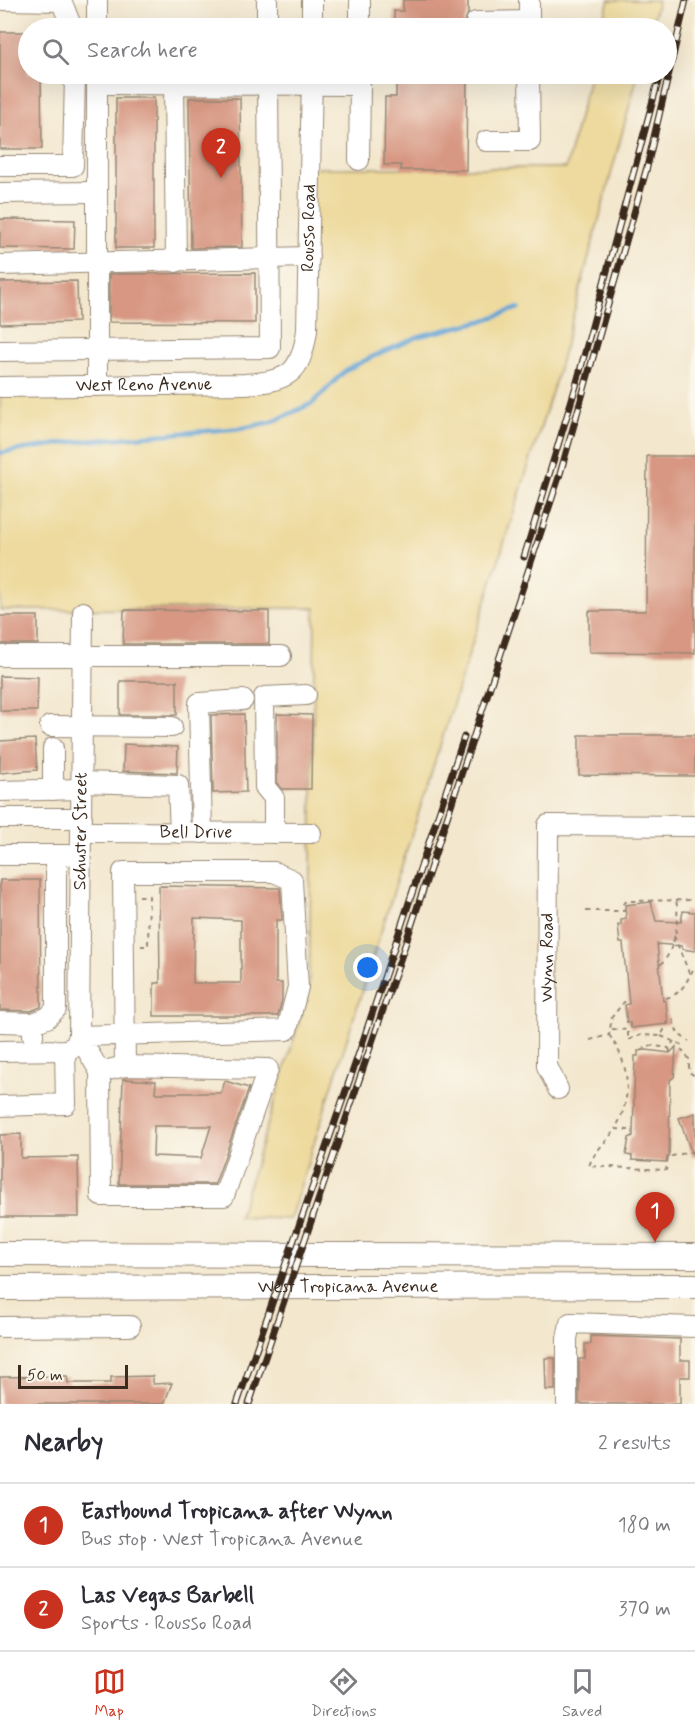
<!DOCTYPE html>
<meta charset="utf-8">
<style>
:root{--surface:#fff;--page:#f2f2f3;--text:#2b2b33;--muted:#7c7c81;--line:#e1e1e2;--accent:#c8321e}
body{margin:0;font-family:Mynerve,sans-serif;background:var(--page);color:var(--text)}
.scale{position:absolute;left:18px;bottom:15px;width:110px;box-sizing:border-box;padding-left:6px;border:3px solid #3b2a1e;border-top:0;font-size:16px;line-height:21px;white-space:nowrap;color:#3b2a1e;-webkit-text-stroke:4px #fbf7ec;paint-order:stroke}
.you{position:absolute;left:368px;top:968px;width:21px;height:21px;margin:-15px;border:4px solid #fff;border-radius:50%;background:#1a73e8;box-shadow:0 0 0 9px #1a73e833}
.badge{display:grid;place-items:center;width:39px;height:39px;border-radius:50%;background:var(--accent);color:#fff;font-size:20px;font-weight:700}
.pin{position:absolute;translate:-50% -50px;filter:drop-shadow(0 2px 3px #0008)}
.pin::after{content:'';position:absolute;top:32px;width:21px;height:18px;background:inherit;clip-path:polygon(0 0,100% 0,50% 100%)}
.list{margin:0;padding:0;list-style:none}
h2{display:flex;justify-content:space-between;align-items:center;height:78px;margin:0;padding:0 24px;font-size:26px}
h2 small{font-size:20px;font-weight:400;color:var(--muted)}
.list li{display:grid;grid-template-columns:39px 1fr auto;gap:18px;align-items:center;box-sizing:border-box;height:84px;padding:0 24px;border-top:2px solid var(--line)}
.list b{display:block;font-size:22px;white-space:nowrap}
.list p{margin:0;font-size:20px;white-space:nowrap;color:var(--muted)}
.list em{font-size:20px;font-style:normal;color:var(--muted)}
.icon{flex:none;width:33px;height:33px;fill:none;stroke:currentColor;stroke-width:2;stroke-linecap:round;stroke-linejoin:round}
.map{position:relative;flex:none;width:695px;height:1404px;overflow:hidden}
.search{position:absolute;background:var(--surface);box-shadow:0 6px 24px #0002;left:18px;right:18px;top:18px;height:66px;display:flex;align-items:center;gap:15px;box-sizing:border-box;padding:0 21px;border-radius:33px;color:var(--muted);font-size:22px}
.sheet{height:246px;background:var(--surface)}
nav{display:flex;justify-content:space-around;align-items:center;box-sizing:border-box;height:84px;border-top:2px solid var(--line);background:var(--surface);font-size:16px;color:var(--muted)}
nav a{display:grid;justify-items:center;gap:3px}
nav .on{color:var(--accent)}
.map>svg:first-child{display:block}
.sand{fill:#eeda9e;stroke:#94825e;stroke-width:1.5}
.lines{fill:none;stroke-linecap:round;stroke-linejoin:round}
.stream{stroke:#60a3d5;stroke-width:4.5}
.building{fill:#d79782;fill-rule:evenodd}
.minor-casing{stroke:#978876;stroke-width:22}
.major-casing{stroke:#978876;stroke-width:26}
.path{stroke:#978876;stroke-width:2;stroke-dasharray:4.5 4.5;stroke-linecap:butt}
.minor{stroke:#fff;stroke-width:20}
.major{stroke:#fff;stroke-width:24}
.rail-casing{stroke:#3b2a1e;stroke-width:7}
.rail{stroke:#fbf7ec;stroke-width:4.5;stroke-dasharray:14;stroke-linecap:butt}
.labels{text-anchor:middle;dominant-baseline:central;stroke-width:5;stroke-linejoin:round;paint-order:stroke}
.street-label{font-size:18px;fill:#3b2a1e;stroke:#fbf7ec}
</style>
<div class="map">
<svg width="695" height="1404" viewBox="0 0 695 1404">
<rect width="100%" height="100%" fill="#fbf7ec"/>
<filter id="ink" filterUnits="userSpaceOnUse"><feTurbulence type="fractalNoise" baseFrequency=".0167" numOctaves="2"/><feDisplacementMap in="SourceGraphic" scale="12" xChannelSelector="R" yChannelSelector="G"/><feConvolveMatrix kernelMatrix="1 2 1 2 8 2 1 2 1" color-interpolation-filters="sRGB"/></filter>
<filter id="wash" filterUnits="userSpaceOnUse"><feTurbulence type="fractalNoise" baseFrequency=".008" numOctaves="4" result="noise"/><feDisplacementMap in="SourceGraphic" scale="24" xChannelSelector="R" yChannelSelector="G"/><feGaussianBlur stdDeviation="1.35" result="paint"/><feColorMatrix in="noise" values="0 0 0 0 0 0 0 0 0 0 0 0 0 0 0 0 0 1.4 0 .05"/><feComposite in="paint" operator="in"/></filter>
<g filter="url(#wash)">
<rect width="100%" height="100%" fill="#f3e7ce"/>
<g class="sand">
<path d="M609 0H658L651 28H601Z"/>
<path d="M590 74H638L556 379 290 1219 239 1217 309 990 315 608 0 610V387L245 384 297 366 311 168H566Z"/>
</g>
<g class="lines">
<path class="stream" d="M0 453 73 442 243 428 272 422 313 403 346 370 374 356 420 336 482 321 519 308"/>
</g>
<g id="blocks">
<g class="building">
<path d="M403 0H468V14L464 22 466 28H394V11H403Z"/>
<path d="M0 32H28V74H41L42 149H0Z"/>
<path d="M396 74H467L466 170H401V165H384L385 97H396Z"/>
<rect x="116" y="98" width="38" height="150"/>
<path d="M189 98H240L242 247 191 248Z"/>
<path d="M0 219 75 220 74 249 0 248Z"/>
<path d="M255 273V323L109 322V274Z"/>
<path d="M77 281 78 322 0 324V282Z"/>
<path d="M647 456H695V653L589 652V611H646Z"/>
<path d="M124 610 269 611V644H123Z"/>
<rect x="0" y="616" width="38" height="28"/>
<path d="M0 676 38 677 37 711H0Z"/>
<rect x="120" y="681" width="57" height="34"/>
<path d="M244 714 246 792 213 793 211 715Z"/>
<path d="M277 714 312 715 311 789H282L277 783Z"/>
<path d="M579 735H695V776L579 775Z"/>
<path d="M35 739 37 770 0 773V741Z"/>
<path d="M124 744 178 747 177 773 123 771Z"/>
<path d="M0 880H40L41 1007 31 1011 0 1010Z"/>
<path d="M159 886 280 888 282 920H276V983H282V1000L278 1016H154V983H160ZM194 918 241 920V983H193Z"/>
<path d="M651 902 656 921 681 922 683 911 695 912V951L682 949V946L657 944 663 1001H666L668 1024 631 1028 630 1023H627L625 1005 629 1004 623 943H620L618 925H621V920L626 919 625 905Z"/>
<path d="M676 1047 674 1077 670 1080 669 1157H667L666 1162 632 1160V1156L626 1155 629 1138 633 1136 635 1056H638V1051L646 1050 670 1053Z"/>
<path d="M123 1079 156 1081 155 1093H221L225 1081 249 1088 215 1184H119ZM154 1126H211L201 1158 153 1156Z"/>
<path d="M695 1113V1157H693L679 1118Z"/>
<path d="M21 1134V1158L78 1157 79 1217H0V1135Z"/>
<path d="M591 1336 680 1339V1360H690V1377H680V1404H579V1359H585V1344H591Z"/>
<path d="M545 1358H555V1390H546Z"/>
<path d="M67 1376 68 1383H111V1377L153 1376V1384L172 1383 164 1404H0V1377Z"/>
</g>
</g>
</g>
<g filter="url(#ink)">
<use href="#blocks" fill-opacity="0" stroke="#978876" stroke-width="1.5"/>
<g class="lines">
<defs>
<g id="minor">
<path d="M0 0 61 1"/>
<path d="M61 0 72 28"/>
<path d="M97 0V28"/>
<path d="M267 0V28"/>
<path d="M529 0V28"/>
<path d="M476 22 529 21"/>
<path d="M312 28V0"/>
<path d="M360 28V0"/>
<path d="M97 84 360 85 359 160"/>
<path d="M174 84 176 262"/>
<path d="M486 141H530L529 74"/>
<path d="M0 166H73L75 74"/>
<path d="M0 193 97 192"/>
<path d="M0 265 309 257"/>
<path d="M0 351 270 348 268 74"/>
<path d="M97 386V74"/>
<path id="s1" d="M0 387 245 384C289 381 301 374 307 330L312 74"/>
<path d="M0 656H281"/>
<path d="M50 726 172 727"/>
<path d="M82 782 178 785 180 833"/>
<path d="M53 790V748"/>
<path d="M0 791 82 789"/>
<path d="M0 818H82"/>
<path id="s2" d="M82 832 311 833"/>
<path d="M202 833 199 703 243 700"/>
<path d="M274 833V798L265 787 264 697 306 695"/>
<path d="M0 855H69"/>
<path d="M0 1022 33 1023V1036"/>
<path d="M33 1023 47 1018 56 1009V855"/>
<path id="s3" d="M0 1051 65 1050 75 1047 79 1036 83 612"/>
<path d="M100 1072 79 1036 287 1030 298 987 292 880 274 872H123L125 1066 268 1069 224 1196H101L100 1072 125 1066"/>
<path id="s4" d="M558 1089 547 1066 548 825 695 826"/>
<path d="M0 1106 66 1104 65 1050"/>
<path d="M0 1327 130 1326"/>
<path d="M567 1404V1339L570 1323 695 1327"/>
</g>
<g id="major">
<path d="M0 1254 695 1256"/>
<path id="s5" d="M0 1288 695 1286"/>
</g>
</defs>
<use href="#minor" class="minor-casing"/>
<use href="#major" class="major-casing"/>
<g class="path">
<path d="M139 896H149L148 946H141"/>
<path d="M586 911H624L623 904 627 901 695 900"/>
<path d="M674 936 690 975"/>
<path d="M660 965C675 953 680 917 676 900"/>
<path d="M666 998C683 994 687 980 695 966"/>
<path d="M612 1029 628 1030V1040L641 1035 661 1036 668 1022 673 1020 678 1034 689 1041"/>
<path d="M609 1035C630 1063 633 1098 615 1129"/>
<path d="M661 1036 682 1045 681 1049 689 1059V1072L695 1076"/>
<path d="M590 1040 609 1035 612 1017 624 1002H628"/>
<path d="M642 1050 647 1045 669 1048"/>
<path d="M670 1052 669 1048 674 1041"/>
<path d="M629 1130 615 1129C607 1142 594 1151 589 1166L666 1170 668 1157 695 1151"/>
</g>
<use href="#minor" class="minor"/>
<use href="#major" class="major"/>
<defs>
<g id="rail">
<path d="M524 557 576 386 660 74"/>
<path d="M237 1404 360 1050 464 737"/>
<path d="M249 1404 404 948 560 474 647 167 686 0"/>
</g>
</defs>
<use href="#rail" class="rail-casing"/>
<use href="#rail" class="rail"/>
</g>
</g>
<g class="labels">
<g class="street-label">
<text stroke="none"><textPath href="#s1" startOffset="441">Rousso Road</textPath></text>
<text stroke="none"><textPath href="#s1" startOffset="144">West Reno Avenue</textPath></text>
<text stroke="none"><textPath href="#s3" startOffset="292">Schuster Street</textPath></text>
<text stroke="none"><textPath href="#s2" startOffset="114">Bell Drive</textPath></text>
<text stroke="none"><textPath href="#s4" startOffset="134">Wynn Road</textPath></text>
<text stroke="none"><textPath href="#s5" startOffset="348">West Tropicana Avenue</textPath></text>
</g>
</g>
</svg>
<div class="scale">50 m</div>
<div class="you"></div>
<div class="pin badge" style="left:655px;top:1242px">1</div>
<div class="pin badge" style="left:221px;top:178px">2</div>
<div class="search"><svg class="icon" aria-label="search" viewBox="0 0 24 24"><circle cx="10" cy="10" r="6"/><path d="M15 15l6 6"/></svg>Search here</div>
</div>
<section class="sheet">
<h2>Nearby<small>2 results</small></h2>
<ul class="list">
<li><span class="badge">1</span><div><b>Eastbound Tropicana after Wynn</b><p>Bus stop · West Tropicana Avenue</p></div><em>180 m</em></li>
<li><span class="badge">2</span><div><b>Las Vegas Barbell</b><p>Sports · Rousso Road</p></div><em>370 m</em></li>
</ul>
</section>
<nav>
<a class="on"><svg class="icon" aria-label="map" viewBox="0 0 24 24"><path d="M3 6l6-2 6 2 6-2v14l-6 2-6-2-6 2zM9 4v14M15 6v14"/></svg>Map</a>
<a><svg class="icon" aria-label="directions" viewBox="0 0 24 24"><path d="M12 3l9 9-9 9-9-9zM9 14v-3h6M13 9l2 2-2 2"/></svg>Directions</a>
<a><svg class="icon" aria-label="saved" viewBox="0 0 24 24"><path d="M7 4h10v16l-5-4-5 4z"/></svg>Saved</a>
</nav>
